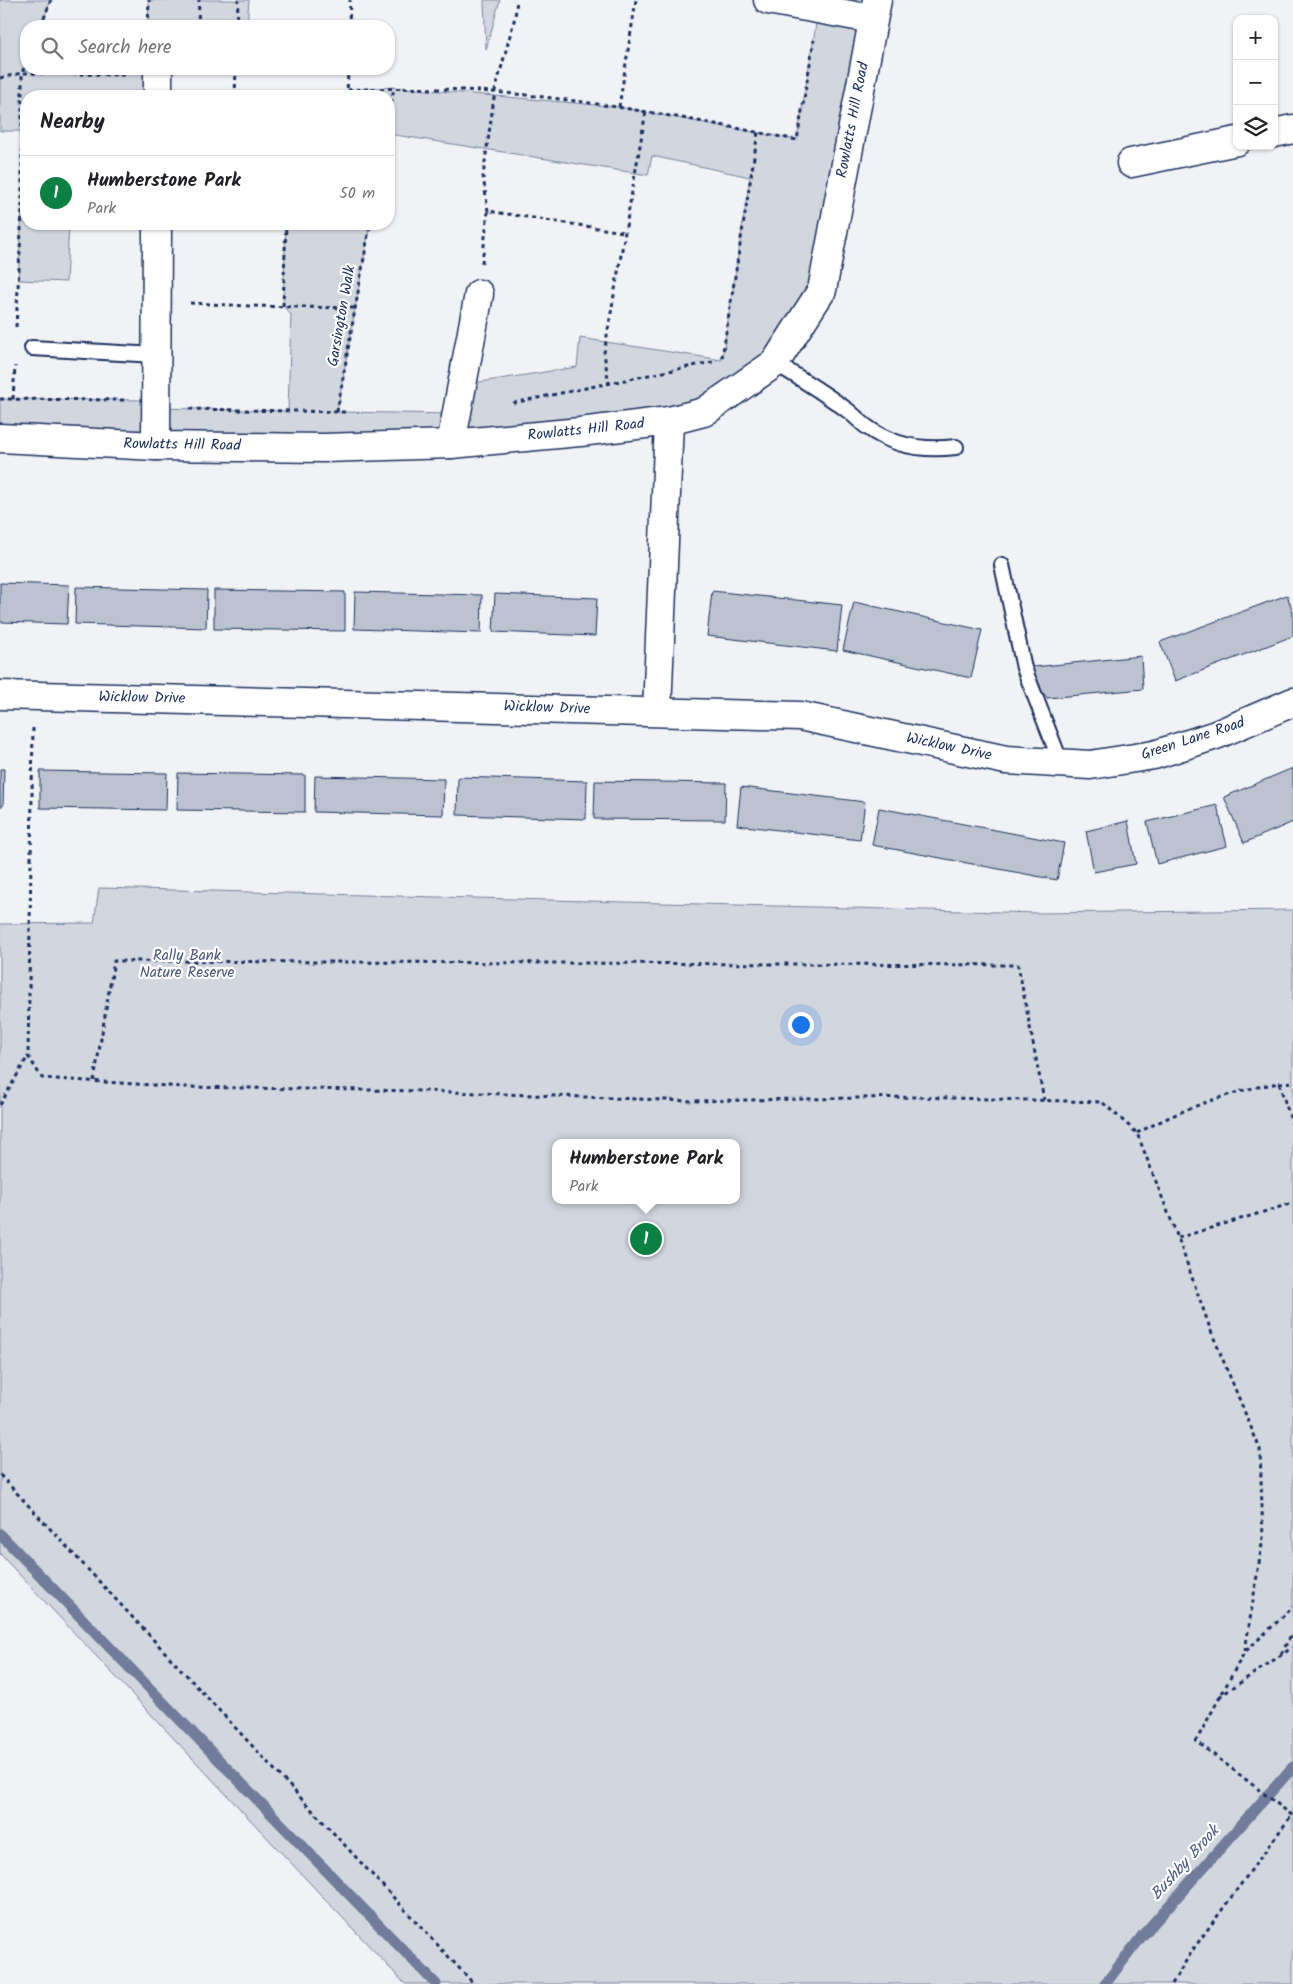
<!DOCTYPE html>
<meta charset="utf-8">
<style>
:root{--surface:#fff;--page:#f2f2f2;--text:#202124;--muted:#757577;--line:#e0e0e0;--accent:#0b8043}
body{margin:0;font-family:Kalam,sans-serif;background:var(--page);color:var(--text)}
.controls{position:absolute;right:15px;top:15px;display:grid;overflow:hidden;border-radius:10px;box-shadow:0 1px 4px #0004}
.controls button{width:45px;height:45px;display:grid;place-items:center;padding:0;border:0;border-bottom:1px solid var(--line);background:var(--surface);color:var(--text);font:25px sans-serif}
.you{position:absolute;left:800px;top:1024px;width:18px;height:18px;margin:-12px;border:4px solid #fff;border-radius:50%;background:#1a73e8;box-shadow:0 0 0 8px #1a73e833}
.badge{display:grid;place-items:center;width:32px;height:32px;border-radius:50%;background:var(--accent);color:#fff;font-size:16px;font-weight:700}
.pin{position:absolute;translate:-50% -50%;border:2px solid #fff;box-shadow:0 1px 5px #0006}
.popup{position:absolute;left:552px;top:1139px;width:188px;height:65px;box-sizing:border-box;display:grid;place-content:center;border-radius:10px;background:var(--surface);filter:drop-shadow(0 1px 4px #0005);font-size:16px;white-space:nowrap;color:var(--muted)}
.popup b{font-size:19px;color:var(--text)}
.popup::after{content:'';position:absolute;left:50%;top:100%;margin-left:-10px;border:10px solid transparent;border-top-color:var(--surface)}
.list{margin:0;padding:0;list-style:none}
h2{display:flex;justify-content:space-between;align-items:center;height:65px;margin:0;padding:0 20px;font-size:21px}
h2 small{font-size:16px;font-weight:400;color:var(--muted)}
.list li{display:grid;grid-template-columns:32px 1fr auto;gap:15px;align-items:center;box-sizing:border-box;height:75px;padding:0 20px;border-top:1px solid var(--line)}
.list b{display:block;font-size:19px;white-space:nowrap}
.list p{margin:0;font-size:16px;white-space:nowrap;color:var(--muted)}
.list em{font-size:16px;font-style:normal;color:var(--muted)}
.icon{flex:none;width:28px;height:28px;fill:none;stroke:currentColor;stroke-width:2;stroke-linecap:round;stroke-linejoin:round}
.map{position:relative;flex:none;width:1293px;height:1984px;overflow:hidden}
.search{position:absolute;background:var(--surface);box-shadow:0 1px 4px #0004;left:20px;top:20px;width:375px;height:55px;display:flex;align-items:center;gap:12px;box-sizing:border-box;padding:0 18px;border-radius:20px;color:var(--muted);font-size:19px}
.panel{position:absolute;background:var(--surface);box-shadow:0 1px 4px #0004;left:20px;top:90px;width:375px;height:140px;border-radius:20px}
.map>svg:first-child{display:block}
.green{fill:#d2d6df;stroke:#76829e;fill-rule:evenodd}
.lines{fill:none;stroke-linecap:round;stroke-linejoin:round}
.stream{stroke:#707c9a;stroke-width:11}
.building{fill:#bcc2d0;stroke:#1b2f5e}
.lane-casing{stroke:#1b2f5e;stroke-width:18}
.street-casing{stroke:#1b2f5e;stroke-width:31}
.secondary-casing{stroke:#1b2f5e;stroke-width:31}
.path{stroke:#1b2f5e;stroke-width:3;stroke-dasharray:4 4;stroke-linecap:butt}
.lane{stroke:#fff;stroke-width:14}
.street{stroke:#fff;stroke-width:28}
.secondary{stroke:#fff;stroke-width:28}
.labels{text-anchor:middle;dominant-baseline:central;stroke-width:4.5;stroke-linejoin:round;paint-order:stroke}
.street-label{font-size:15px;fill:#1b2f5e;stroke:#fff}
.park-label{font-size:15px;fill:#49597e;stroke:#fff}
.water-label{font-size:16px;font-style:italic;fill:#4c5c81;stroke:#fff}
</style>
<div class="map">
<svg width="1293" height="1984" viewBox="0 0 1293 1984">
<rect width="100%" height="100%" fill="#f1f2f5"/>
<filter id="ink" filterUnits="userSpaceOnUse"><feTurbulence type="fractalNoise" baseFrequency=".02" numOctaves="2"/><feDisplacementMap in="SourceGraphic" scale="10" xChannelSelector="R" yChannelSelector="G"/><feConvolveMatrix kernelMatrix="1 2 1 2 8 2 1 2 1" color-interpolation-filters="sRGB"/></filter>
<g filter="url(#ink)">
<g class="green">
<path d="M0 0H51L41 26H26V69H158V96H26V131H0Z"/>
<path d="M149 0H249L247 26H148Z"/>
<path d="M484 0H500L486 50Z"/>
<path d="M820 0H877L822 290 775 363 704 412 580 432 0 438V399L156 400V408L288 411 291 315 283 306 286 224H370L337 412 455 414 461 385 577 367 580 338 722 360 750 177 652 156 648 175 389 134V96H347L348 90 394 87 619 107 797 140Z"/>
<path d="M22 211H26V224H69L66 282 18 280Z"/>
<path d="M99 888 1038 913 1293 910V1984H405L0 1554V924L94 923ZM556 1143H736V1200H556Z"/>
</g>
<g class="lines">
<g class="stream">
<path d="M0 1534 436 1984"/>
<path d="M1105 1984 1142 1936 1293 1767"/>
</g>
</g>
<g class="building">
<path d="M0 583 69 585 67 624 0 622Z"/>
<path d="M76 587 207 590 206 628 75 624Z"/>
<path d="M214 590 345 592V631L214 629Z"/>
<path d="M712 591 842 605 837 651 707 636Z"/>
<path d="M355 592 482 595 481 633 354 629Z"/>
<path d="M495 594 597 598 595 636 493 632Z"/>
<path d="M1287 595 1293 612V636L1175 681 1160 642Z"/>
<path d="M854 602 982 630 971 678 843 650Z"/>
<path d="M1141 656 1143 689 1047 698 1024 668Z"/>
<path d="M1293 768V822L1244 843 1224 797Z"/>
<path d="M0 769H4L3 806H0Z"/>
<path d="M40 771 167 773 166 810 40 808Z"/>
<path d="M178 773 305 775V812L177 810Z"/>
<path d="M315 776 444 779 443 815 314 812Z"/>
<path d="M458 777 587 781 586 819 457 815Z"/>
<path d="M595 781 726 783 725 820 594 819Z"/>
<path d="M741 787 865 802 860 840 737 825Z"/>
<path d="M1217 805 1227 846 1157 864 1147 822Z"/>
<path d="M879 808 1064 843 1057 880 872 845Z"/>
<path d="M1128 821 1136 864 1094 872 1086 831Z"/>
</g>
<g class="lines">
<defs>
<g id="lane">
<path d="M32 348 156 355"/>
<path d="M775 363C800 378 824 393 847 410 854 415 860 422 867 427 894 447 924 451 956 447"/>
<path d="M1002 565 1024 668 1061 763"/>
</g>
<g id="street">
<path d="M768 0 872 19"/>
<path d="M158 75V96"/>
<path d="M1274 133 1293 129"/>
<path d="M1131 163 1237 141"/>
<path d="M0 438 156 446 323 448 451 444 580 432 669 421 704 412 775 363 822 290 877 0"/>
<path d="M451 444 479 294"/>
<path d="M156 446 157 224"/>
<path d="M657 711 669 421"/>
</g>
<path id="secondary" d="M0 695 800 716 1006 760 1090 765 1154 755 1216 735 1293 702"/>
</defs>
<use href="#lane" class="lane-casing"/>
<use href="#street" class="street-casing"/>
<use href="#secondary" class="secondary-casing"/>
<g class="path">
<path d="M41 26 51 0"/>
<path d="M148 26 149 0"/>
<path d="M198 26 199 0"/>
<path d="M237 26 238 0"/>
<path d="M349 26 350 0"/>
<path d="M0 78 22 73 26 62"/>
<path d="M348 90C499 81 649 111 797 140L814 40"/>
<path d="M235 96 236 69"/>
<path d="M347 96 348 69"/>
<path d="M619 107 636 0"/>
<path d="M389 119 394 87"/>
<path d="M488 211 483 176 495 91 515 17 517 0"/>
<path d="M482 263 488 211 623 232"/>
<path d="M190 303 249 306 354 308"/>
<path d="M283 306 286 224"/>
<path d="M16 327 22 211V73L126 75"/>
<path d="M722 358 758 132"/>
<path d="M609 385 604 353 646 111"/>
<path d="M0 399 124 400"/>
<path d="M13 399 15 366"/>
<path d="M513 403 717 361"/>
<path d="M189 409 345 412"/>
<path d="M337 412 370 224"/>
<path d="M33 728 28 1056 42 1078 184 1087 425 1091 691 1101 916 1097 1102 1102 1137 1133 1178 1238 1211 1331 1260 1449 1263 1538 1245 1651 1196 1741 1293 1816"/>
<path d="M94 1081 114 961 1018 965 1044 1100"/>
<path d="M1279 1083 1293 1082"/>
<path d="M0 1105 28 1056"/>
<path d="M1137 1133C1181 1110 1229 1091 1279 1083L1293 1127"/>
<path d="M1178 1238 1293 1203"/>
<path d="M0 1475 474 1984"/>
<path d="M1246 1651 1293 1607"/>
<path d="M1281 1654 1293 1632"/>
<path d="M1219 1697 1293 1647"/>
<path d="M1172 1984 1194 1948 1291 1816"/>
</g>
<use href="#lane" class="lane"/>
<use href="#street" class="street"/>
<use href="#secondary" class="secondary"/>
</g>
</g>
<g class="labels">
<g class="street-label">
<text transform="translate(853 120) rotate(-79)">Rowlatts Hill Road</text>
<text transform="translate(342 316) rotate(-80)">Garsington Walk</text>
<text transform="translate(586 430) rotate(-6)">Rowlatts Hill Road</text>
<text transform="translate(182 445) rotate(1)">Rowlatts Hill Road</text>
<text transform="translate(142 698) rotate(1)">Wicklow Drive</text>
<text transform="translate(547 708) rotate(2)">Wicklow Drive</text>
<text transform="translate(1193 739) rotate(-18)">Green Lane Road</text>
<text transform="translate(949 747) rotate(12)">Wicklow Drive</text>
</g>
<g class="park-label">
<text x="187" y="956">Rally Bank<tspan x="187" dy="17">Nature Reserve</tspan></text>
</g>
<g class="water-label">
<text transform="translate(1185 1863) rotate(-48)">Bushby Brook</text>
</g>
</g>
</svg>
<div class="controls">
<button>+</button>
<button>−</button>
<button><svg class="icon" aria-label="layers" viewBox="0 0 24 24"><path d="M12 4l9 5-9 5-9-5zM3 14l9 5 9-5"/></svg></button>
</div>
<div class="you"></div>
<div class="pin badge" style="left:646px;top:1239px">1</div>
<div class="popup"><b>Humberstone Park</b>Park</div>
<div class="search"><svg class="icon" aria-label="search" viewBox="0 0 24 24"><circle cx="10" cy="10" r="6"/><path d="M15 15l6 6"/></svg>Search here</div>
<section class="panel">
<h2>Nearby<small></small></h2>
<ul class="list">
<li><span class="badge">1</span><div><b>Humberstone Park</b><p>Park</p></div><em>50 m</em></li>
</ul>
</section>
</div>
